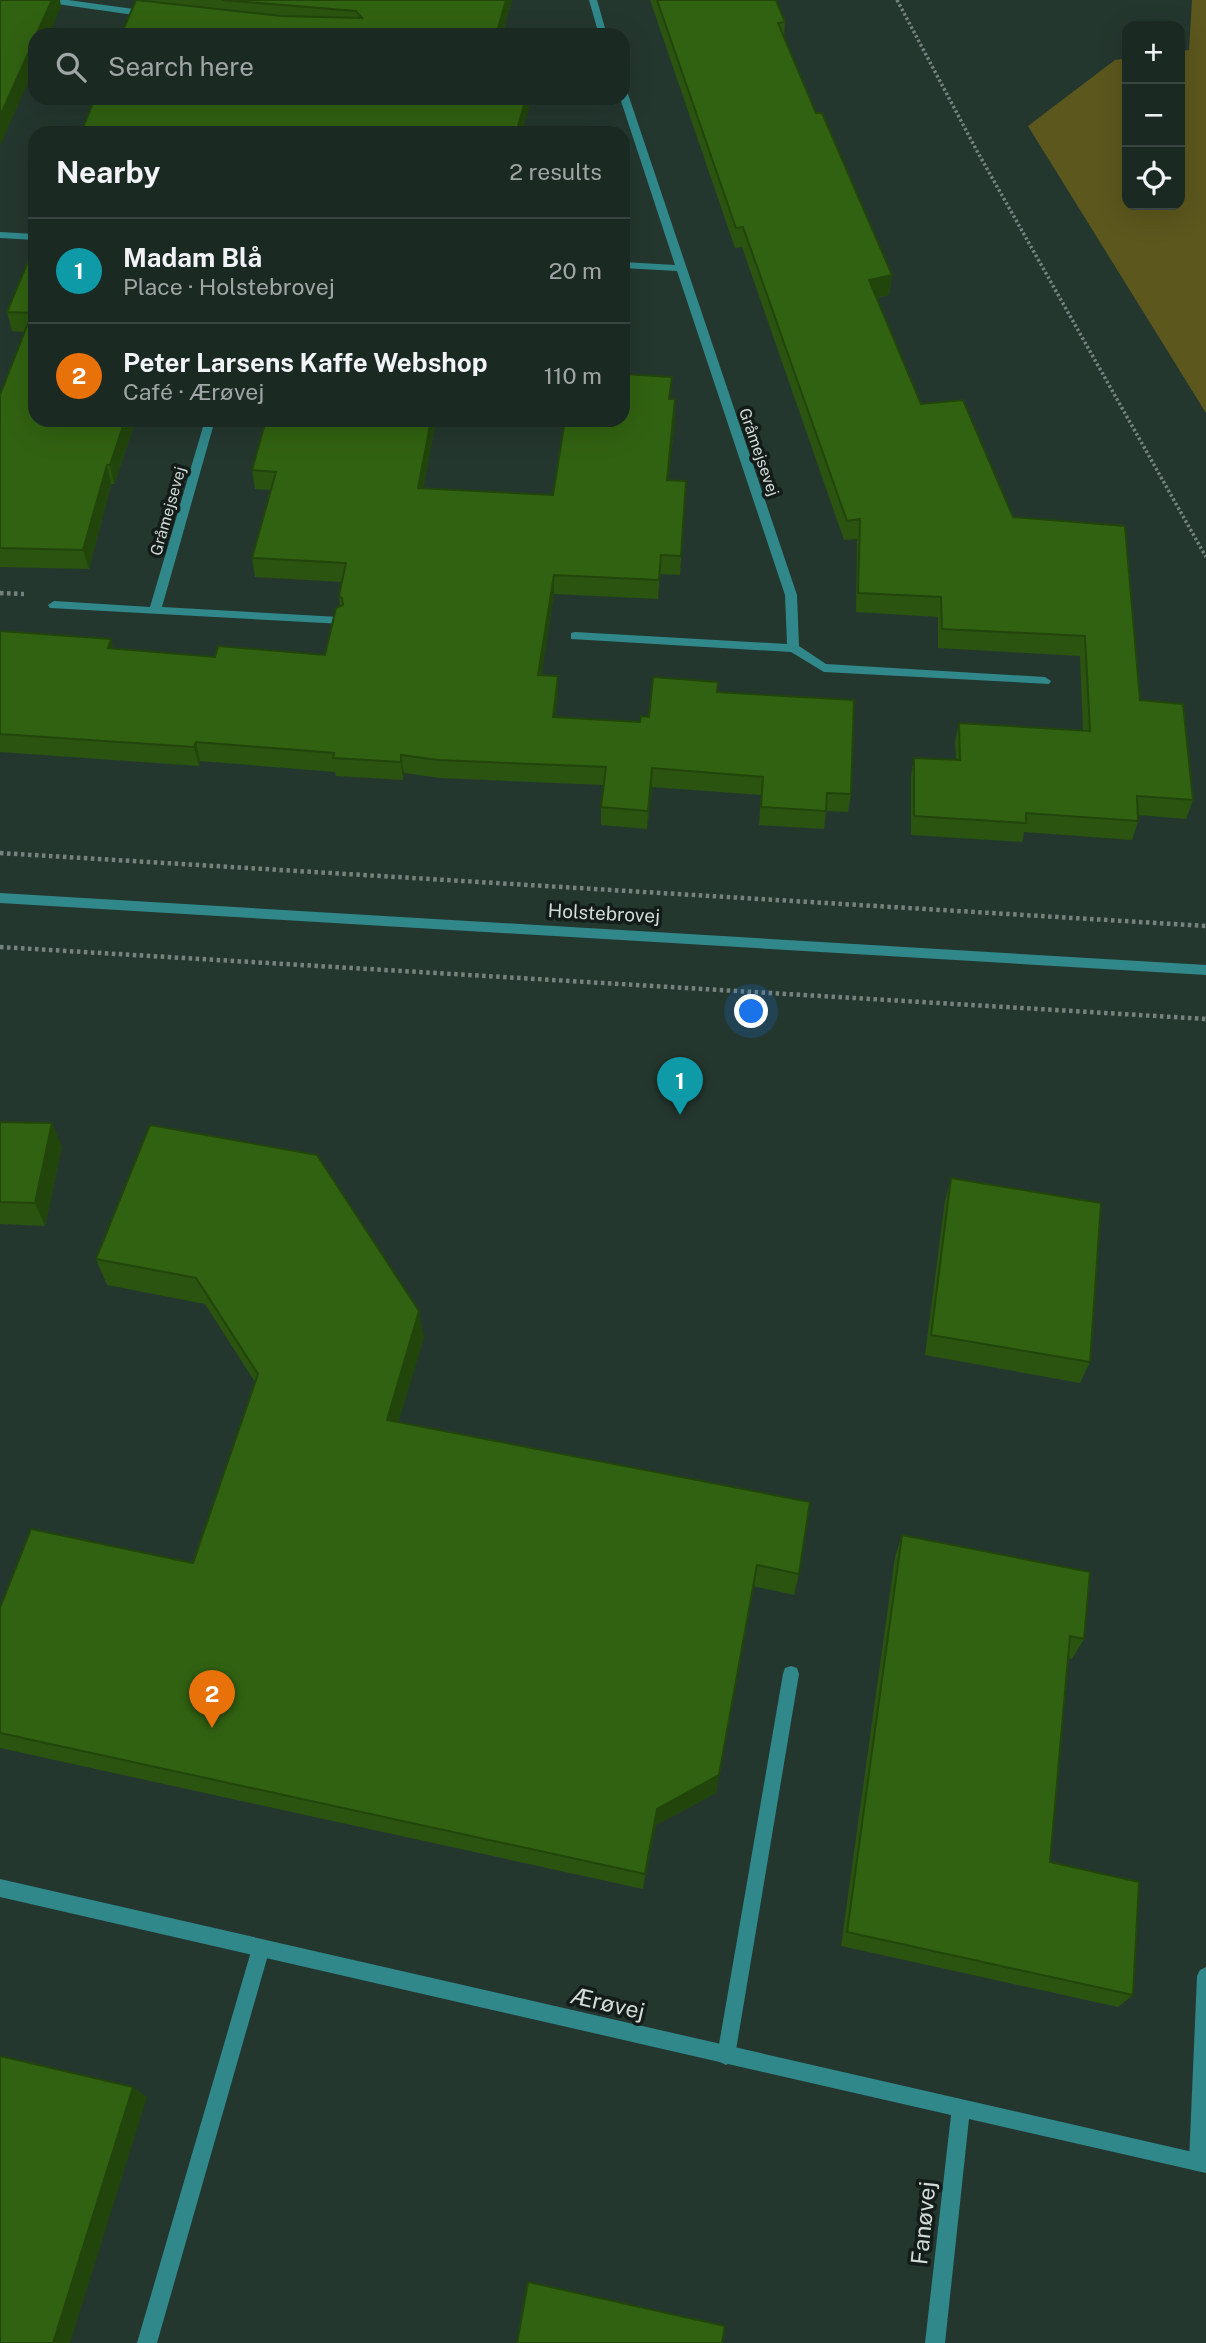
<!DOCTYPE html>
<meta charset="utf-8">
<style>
:root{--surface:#1b2923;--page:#24312b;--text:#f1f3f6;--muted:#a0a6a6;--line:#394541;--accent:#b45309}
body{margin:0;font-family:"Public Sans",sans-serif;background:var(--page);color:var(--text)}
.controls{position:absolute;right:21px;top:21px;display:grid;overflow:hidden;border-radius:14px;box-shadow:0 7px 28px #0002}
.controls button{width:63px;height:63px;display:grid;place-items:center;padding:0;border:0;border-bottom:2px solid var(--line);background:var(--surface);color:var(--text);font:35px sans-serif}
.you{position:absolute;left:752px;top:1012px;width:24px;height:24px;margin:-18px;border:5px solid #fff;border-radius:50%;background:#1a73e8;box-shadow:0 0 0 10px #1a73e833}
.badge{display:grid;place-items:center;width:46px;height:46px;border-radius:50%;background:var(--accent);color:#fff;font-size:23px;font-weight:700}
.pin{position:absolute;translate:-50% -58px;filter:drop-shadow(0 2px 4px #0008)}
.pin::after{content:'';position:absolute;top:37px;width:24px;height:21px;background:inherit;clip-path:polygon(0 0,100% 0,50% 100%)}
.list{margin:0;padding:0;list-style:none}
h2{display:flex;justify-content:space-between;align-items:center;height:91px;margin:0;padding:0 28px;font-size:30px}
h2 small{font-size:23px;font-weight:400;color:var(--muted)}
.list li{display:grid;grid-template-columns:46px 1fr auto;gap:21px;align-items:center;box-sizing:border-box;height:105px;padding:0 28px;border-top:2px solid var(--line)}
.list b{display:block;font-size:26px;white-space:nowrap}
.list p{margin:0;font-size:23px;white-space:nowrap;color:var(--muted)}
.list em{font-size:23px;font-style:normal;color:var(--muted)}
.icon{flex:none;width:38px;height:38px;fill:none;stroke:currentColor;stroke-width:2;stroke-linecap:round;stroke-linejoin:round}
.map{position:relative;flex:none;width:1206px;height:2343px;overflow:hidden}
.search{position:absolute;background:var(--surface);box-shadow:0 7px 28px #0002;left:28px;top:28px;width:602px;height:77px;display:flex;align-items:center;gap:18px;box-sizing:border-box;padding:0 24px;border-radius:21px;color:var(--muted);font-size:26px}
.panel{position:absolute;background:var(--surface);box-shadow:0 7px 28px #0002;left:28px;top:126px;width:602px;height:301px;border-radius:21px}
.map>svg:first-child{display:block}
.green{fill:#5c571d}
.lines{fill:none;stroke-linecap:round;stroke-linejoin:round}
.path-far1{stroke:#74837d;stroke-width:3.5;stroke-dasharray:2.5 2.5;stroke-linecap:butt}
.path{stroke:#74837d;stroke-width:4.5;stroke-dasharray:3.5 3.5;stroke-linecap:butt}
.service{fill:#30888b;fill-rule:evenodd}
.minor{fill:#30888b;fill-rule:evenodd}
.tertiary{fill:#30888b;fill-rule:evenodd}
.wall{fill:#2a540f}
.shaded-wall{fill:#22450c}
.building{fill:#316211;stroke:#22450c;stroke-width:2}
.labels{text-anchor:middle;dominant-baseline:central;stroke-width:7;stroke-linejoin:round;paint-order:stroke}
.far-street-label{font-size:16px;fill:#d1dcd7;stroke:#141c19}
.street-label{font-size:19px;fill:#d1dcd7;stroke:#141c19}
.near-street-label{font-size:23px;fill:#d1dcd7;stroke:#141c19}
</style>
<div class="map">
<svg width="1206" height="2343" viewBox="0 0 1206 2343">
<rect width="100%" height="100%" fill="#24372f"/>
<path class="green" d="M1192 0H1206V413L1028 126 1115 60 1127 58V205H1180V51L1189 50Z"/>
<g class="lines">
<path class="path-far1" d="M897 0 977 151 1206 557"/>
<g class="path">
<path d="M0 593 24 594"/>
<path d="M0 853 1206 926"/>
<path d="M0 947 1206 1019"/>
</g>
<g class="service">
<path d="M791 1666 797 1668 799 1674 735 2056 732 2062 726 2065 720 2062 717 2056 783 1674 785 1668Z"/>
<path d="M261 1939 267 1942 270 1948 157 2343H137L252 1948 255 1942Z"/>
<path d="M1206 1967V2165L1205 2169 1198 2171 1191 2169 1189 2162 1197 1976 1200 1970Z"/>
</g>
<g class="minor">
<path d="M46 0H68L148 11 152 14 148 17 50 3Z"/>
<path d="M589 0H597L607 35H572L597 28Z"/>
<path d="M623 91 628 94 797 595 799 646 826 664 1045 677 1051 681 1049 684 824 672 791 652 571 639V633L575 632 787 644 785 595 677 271 623 268V262L675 265 620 98H623Z"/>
<path d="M0 232 35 234V240L0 238Z"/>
<path d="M205 420H215L162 607 339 617 343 618V624L50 608 48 605 54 601 150 607Z"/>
<path d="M0 1879 1206 2155V2173L969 2119 945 2343H925L951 2115 0 1897Z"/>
</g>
<path class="tertiary" d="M0 893 1206 965V975L0 903Z"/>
</g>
<g class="wall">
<path d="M136 0H512L502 35H121Z"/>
<path d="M650 0H778H776L785 22 784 38 816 113 892 275 889 295 877 298 921 404 1013 517 1140 700 1193 800 1186 819 1138 815V821L1132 840 1024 832 1022 842 911 835V777L914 758 956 760 955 742 959 723 1083 731 1080 656 938 648V617L856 612 857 539 844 540 742 247 735 248Z"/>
<path d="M35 260V420H136L114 484H111L89 569 0 567V395L25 332 12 331 7 312Z"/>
<path d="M671 399 675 418 668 480 685 500 680 575 660 574 658 599 554 594 541 675 558 694 555 717 640 722 649 717 718 692 851 794 848 812 826 811 824 829 759 825 761 795 652 787 647 829 601 825V807L603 785 440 778 404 773 403 780 336 776 335 772 200 761 199 766 0 752V631L114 648 215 657 325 655 340 606 339 596 342 582 255 577 252 558 271 490 255 489 252 470 266 420H436L423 488 553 495Z"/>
<path d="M0 1122 62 1146 45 1226 0 1224Z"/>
<path d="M150 1125 424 1337 398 1422 799 1574 794 1595 753 1586 716 1793 656 1825 643 1889 0 1748V1608L193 1563 255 1382 205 1304 107 1285 96 1259Z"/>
<path d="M951 1178 1090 1362 1080 1383 925 1355 945 1201Z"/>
<path d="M902 1535 1084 1639 1072 1659 1068 1658 1050 1862 1133 1995 1118 2007 841 1946 895 1557Z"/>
</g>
<g class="shaded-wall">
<path d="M52 0H60L61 7 49 35H36Z"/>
<path d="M506 0H512L502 35H496Z"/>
<path d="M35 38V67L0 146V116Z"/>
<path d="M526 98H532L522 133H516Z"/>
<path d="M892 275 889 295 867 300 869 280Z"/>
<path d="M625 338 624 357 623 367V349Z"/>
<path d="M675 399V418L667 499V480Z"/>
<path d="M125 420H136L114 484 110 465Z"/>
<path d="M431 420H436L420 507 418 488Z"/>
<path d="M107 465 111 484 89 569 83 550Z"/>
<path d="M554 575V594L539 693 538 675Z"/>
<path d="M111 639 116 657 108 648Z"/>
<path d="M558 676V694L553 735V717Z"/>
<path d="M196 742 200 761 199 766 194 747Z"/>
<path d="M401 755 404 773 403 780 401 762Z"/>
<path d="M652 768V787L647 829 648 811Z"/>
<path d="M52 1123 62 1146 45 1226 35 1203Z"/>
<path d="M419 1311 424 1337 392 1444 387 1420Z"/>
<path d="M757 1565 716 1793 656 1825 643 1889 645 1874 657 1809Z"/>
<path d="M133 2087 147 2097 70 2343H53Z"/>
</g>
<g class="building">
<path d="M0 0H52L36 35H35V38L0 116Z"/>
<path d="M136 0 281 16 362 18 356 11 222 0H506L496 35H121Z"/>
<path d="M657 0H776L785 22 778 23 816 113H822L892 275 869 280 921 404 963 400 1013 517 1125 526 1140 700 1183 704 1193 800 1137 796 1138 821 1026 813V823L914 816V758L960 760 959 723 1090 731 1085 636 942 629 941 597 858 593 860 519 847 521 743 227 736 228Z"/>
<path d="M95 98H526L516 133H81Z"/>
<path d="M29 259 35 260V420H125L110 465H107L83 550 0 548V395L32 313 7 312Z"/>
<path d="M623 374 672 377 669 399H675L667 480 686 481 681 556 661 555 659 580 554 575 538 675 558 676 553 717 640 722 641 716 649 717 653 677 718 682 717 692 854 700 851 794 827 793 826 811 761 807 763 777 652 768 648 811 601 807 606 767 438 760 401 755V762L333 758 334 753 196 742 194 747 0 734V631L111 639 108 648 215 657 218 646 325 655 336 608 343 605 342 598 339 596 346 563 252 558 276 472 252 470 266 420H431L418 488 553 495 565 420H623Z"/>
<path d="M0 1122 52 1123 35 1203 0 1202Z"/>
<path d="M150 1125 317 1155 419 1311 387 1420 810 1502 799 1574 757 1565 719 1775 657 1809 645 1874 0 1733V1608L31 1529 193 1563 258 1374 196 1278 96 1259Z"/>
<path d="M951 1178 1101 1203 1090 1362 931 1335Z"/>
<path d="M902 1535 1090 1572 1084 1639 1070 1636 1050 1862 1139 1882 1133 1995 847 1932Z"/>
<path d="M0 2056 133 2087 53 2343H0Z"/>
<path d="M528 2282 725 2326 722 2343H517Z"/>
</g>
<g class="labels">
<g class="far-street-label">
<text transform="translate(759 452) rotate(71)">Gråmejsevej</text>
<text transform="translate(168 511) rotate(-74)">Gråmejsevej</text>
</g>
<g class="street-label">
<text transform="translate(604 913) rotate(3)">Holstebrovej</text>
</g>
<g class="near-street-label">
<text transform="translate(608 2003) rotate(13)">Ærøvej</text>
<text transform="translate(923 2223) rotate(-84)">Fanøvej</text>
</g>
</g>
</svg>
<div class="controls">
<button>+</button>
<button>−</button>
<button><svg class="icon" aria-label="locate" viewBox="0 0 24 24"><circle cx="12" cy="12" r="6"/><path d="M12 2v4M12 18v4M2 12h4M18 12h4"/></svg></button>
</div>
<div class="you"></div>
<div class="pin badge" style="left:680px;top:1115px;background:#0f9aa8">1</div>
<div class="pin badge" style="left:212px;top:1728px;background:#e8710a">2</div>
<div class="search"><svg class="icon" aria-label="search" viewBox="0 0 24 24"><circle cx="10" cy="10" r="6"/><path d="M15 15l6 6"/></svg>Search here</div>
<section class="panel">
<h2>Nearby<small>2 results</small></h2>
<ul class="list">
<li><span class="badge" style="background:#0f9aa8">1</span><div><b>Madam Blå</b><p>Place · Holstebrovej</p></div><em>20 m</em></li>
<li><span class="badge" style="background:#e8710a">2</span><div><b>Peter Larsens Kaffe Webshop</b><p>Café · Ærøvej</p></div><em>110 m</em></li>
</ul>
</section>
</div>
